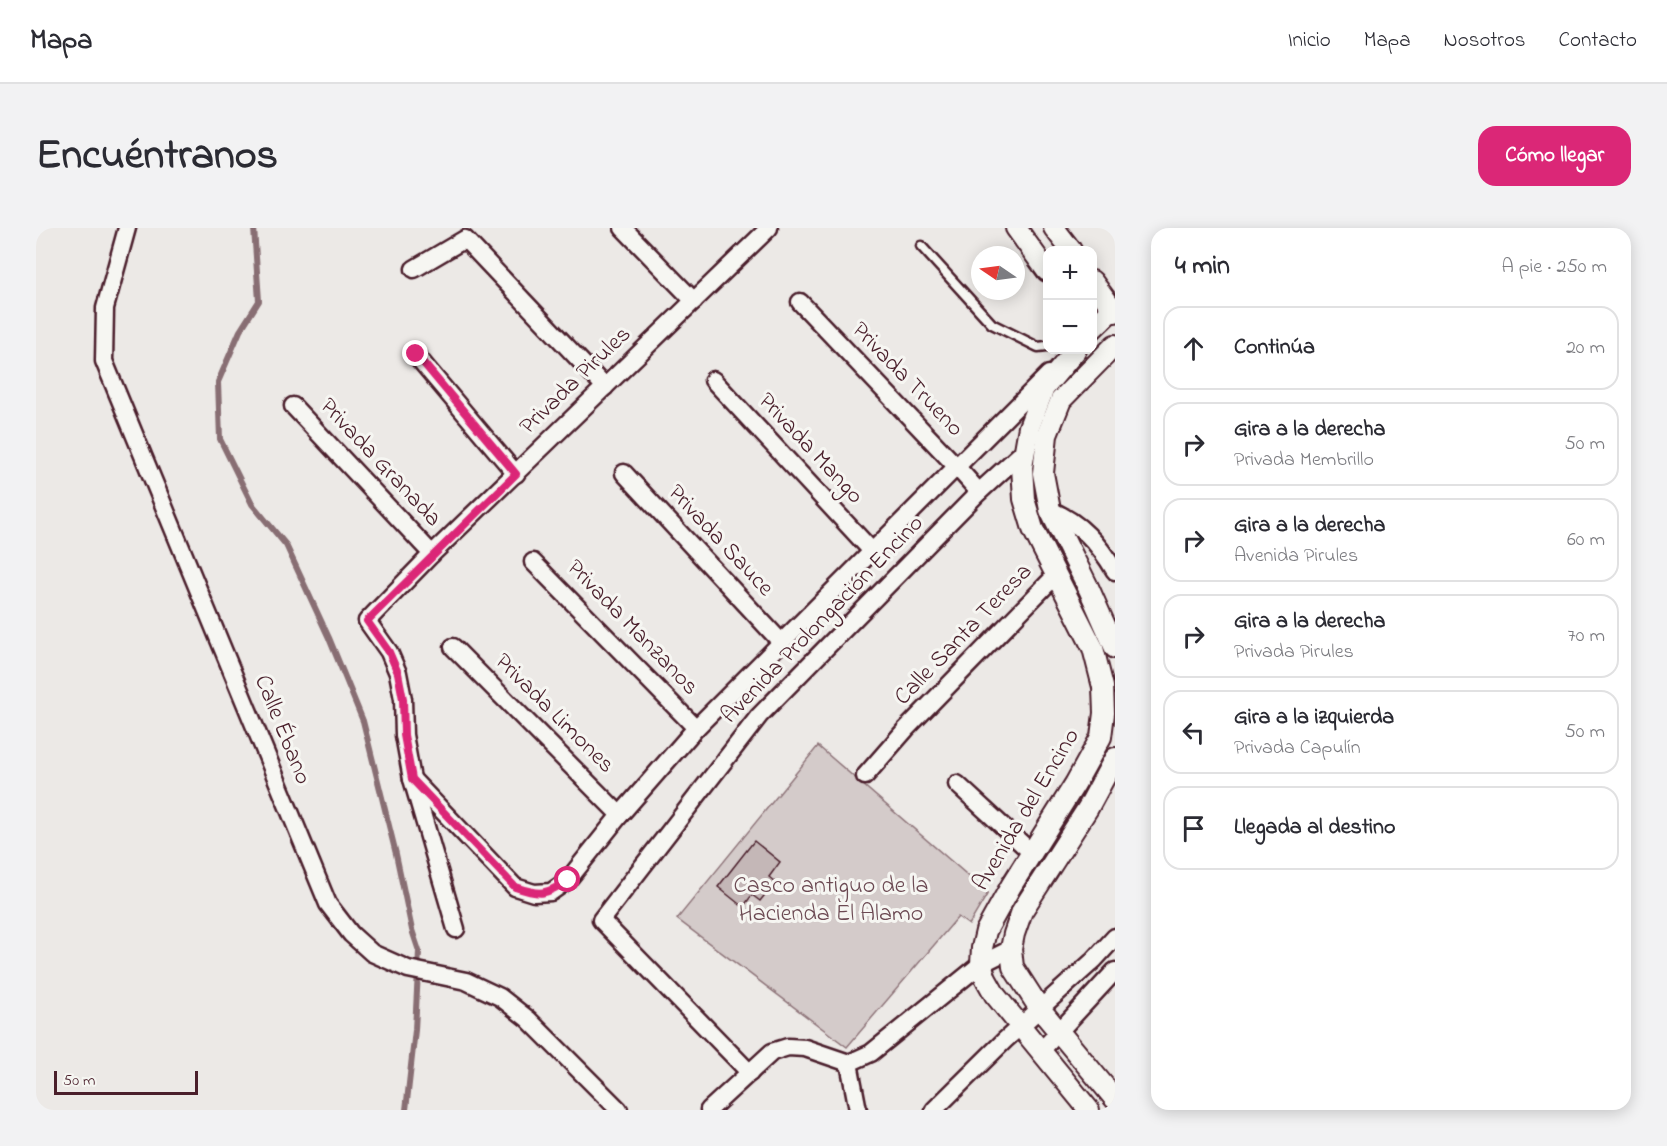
<!DOCTYPE html>
<html lang="es">
<meta charset="utf-8">
<style>
:root{--surface:#fff;--page:#f2f2f3;--text:#2b2b33;--muted:#7c7c81;--line:#e1e1e2;--accent:#db2777}
body{margin:0;font-family:"Indie Flower",sans-serif;background:var(--page);color:var(--text)}
.controls{position:absolute;right:18px;top:18px;display:grid;overflow:hidden;border-radius:12px;box-shadow:0 3px 15px #0003}
.controls button{width:54px;height:54px;display:grid;place-items:center;padding:0;border:0;border-bottom:2px solid var(--line);background:var(--surface);color:var(--text);font:30px sans-serif}
.compass{position:absolute;left:935px;top:18px;width:54px;height:54px;border-radius:50%;background:var(--surface);box-shadow:0 3px 15px #0003;rotate:283deg}
.scale{position:absolute;left:18px;bottom:15px;width:144px;box-sizing:border-box;padding-left:6px;border:3px solid #4a1f2b;border-top:0;font-size:16px;line-height:21px;white-space:nowrap;color:#4a1f2b;-webkit-text-stroke:4px #f6f6f2;paint-order:stroke}
.stop{position:absolute;width:18px;height:18px;margin:-14px;border:4px solid #db2777;border-radius:50%;background:#fff}
.stop.end{background:#db2777;border-color:#fff;box-shadow:0 2px 6px #0008}
.list{margin:0;padding:0;list-style:none}
h2{display:flex;justify-content:space-between;align-items:center;height:78px;margin:0;padding:0 24px;font-size:26px}
h2 small{font-size:20px;font-weight:400;color:var(--muted)}
.list li{display:grid;grid-template-columns:39px 1fr auto;gap:18px;align-items:center;box-sizing:border-box;height:84px;margin:0 12px 12px;padding:0 12px;border:2px solid var(--line);border-radius:18px}
.list b{display:block;font-size:22px;white-space:nowrap}
.list p{margin:0;font-size:20px;white-space:nowrap;color:var(--muted)}
.list em{font-size:20px;font-style:normal;color:var(--muted)}
.icon{flex:none;width:33px;height:33px;fill:none;stroke:currentColor;stroke-width:2;stroke-linecap:round;stroke-linejoin:round}
.map{position:relative;flex:none;width:1079px;height:882px;overflow:hidden;border-radius:18px}
header{display:flex;align-items:center;gap:36px;box-sizing:border-box;height:84px;padding:0 30px;background:var(--surface);border-bottom:2px solid var(--line)}
header strong{font-size:28px}
nav{display:flex;gap:33px;margin-inline-start:auto;font-size:21px}
.intro{display:flex;align-items:center;justify-content:space-between;box-sizing:border-box;height:144px;padding:0 36px}
h1{margin:0;font-size:42px}
.button{padding:15px 27px;border-radius:18px;background:var(--accent);color:#fff;font-size:21px;font-weight:700}
main{display:flex;gap:36px;padding:0 36px}
aside{flex:1;background:var(--surface);border-radius:18px;box-shadow:0 3px 15px #0003}
.map>svg:first-child{display:block}
.green{fill:#d4cbca;stroke:#8f757a;stroke-width:1.5}
.lines{fill:none;stroke-linecap:round;stroke-linejoin:round}
.stream{stroke:#886e73;stroke-width:6}
.building{fill:#c4b7b7;stroke:#4a1f2b;stroke-width:1.5}
.service-casing{stroke:#4a1f2b;stroke-width:13}
.minor-casing{stroke:#4a1f2b;stroke-width:21}
.tertiary-casing{stroke:#4a1f2b;stroke-width:24}
.service{stroke:#f6f6f2;stroke-width:8}
.minor{stroke:#f6f6f2;stroke-width:16}
.tertiary{stroke:#f6f6f2;stroke-width:20}
.route{stroke:#db2777;stroke-width:8}
.labels{text-anchor:middle;dominant-baseline:central;stroke-width:6;stroke-linejoin:round;paint-order:stroke}
.street-label{font-size:24px;fill:#4a1f2b;stroke:#f6f6f2}
.park-label{font-size:24px;fill:#6c4a53;stroke:#f6f6f2}
</style>
<header>
<strong>Mapa</strong>
<nav><a>Inicio</a><a>Mapa</a><a>Nosotros</a><a>Contacto</a></nav>
</header>
<div class="intro"><h1>Encuéntranos</h1><a class="button">Cómo llegar</a></div>
<main>
<div class="map">
<svg width="1079" height="882" viewBox="0 0 1079 882">
<rect width="100%" height="100%" fill="#ece9e6"/>
<filter id="ink" filterUnits="userSpaceOnUse"><feTurbulence type="fractalNoise" baseFrequency=".0167" numOctaves="2"/><feDisplacementMap in="SourceGraphic" scale="12" xChannelSelector="R" yChannelSelector="G"/><feConvolveMatrix kernelMatrix="1 2 1 2 8 2 1 2 1" color-interpolation-filters="sRGB"/></filter>
<g filter="url(#ink)">
<path class="green" d="M782 518 952 665 933 697 922 689 811 819 641 691Z"/>
<g class="lines">
<path class="stream" d="M218 0 223 73 204 103 182 154 184 211 216 276 250 317 293 410 327 493 360 626 376 702 383 723 379 802 370 882"/>
</g>
<path class="building" d="M718 613 744 634 733 649 739 654 724 673 716 667 707 679 682 659Z"/>
<g class="lines">
<defs>
<path id="service" d="M885 18 956 96 1002 119 1011 118"/>
<g id="minor">
<path d="M91 0 69 80 68 133 292 676 315 706 336 725 372 741 430 753 464 769 492 791 583 882"/>
<path d="M587 0 658 73"/>
<path d="M378 41 429 11 569 159"/>
<path d="M764 74 920 238 943 264"/>
<path d="M379 126 480 246"/>
<path d="M677 152 835 322"/>
<path d="M257 178 396 326"/>
<path d="M588 245 745 414"/>
<path d="M1014 282C1045 295 1062 315 1079 343"/>
<path d="M497 334 660 500"/>
<path d="M417 419 584 587"/>
<path d="M829 548 870 501 1020 347"/>
<path d="M376 551 479 659 498 665 515 664 532 652 584 587 660 500 1013 146"/>
<path d="M921 556 997 626"/>
<path d="M420 701 376 551 368 507 367 471 362 445 353 424 331 393 396 326 733 0"/>
<path d="M1004 824 1079 743"/>
<path d="M813 835 822 882"/>
<path d="M714 845 565 692 723 488 943 264 989 222"/>
<path d="M673 882 736 824 752 819 769 820 813 835 835 825 945 736 975 721"/>
<path d="M898 882 969 812 1058 732 1079 709"/>
</g>
<g id="tertiary">
<path d="M980 0 1011 43"/>
<path d="M1018 0 1035 22"/>
<path d="M1056 53 1079 84"/>
<path d="M1056 101 1079 79"/>
<path d="M1079 117 1025 172 1011 207 1007 245 1014 282 1053 361 1079 420"/>
<path d="M1040 122 1008 160 993 199 986 239 988 271 997 301 1057 420 1067 459 1068 485 1065 509 1039 556 975 658 950 703 946 720 945 736 950 751 959 767 1053 882"/>
<path d="M1079 530 1052 580 986 683 978 706 975 721 977 739 1004 781 1079 871"/>
</g>
</defs>
<use href="#service" class="service-casing"/>
<use href="#minor" class="minor-casing"/>
<use href="#tertiary" class="tertiary-casing"/>
<use href="#service" class="service"/>
<use href="#minor" class="minor"/>
<use href="#tertiary" class="tertiary"/>
</g>
</g>
<g class="lines" filter="url(#ink)">
<path class="route" d="M380 126 480 246 331 393 353 424 362 445 367 471 368 507 376 551 479 659C505 668 510 667 532 652"/>
</g>
<g class="labels">
<g class="street-label">
<text transform="translate(871 152) rotate(46)">Privada Trueno</text>
<text transform="translate(540 153) rotate(-44)">Privada Pirules</text>
<text transform="translate(774 221) rotate(47)">Privada Mango</text>
<text transform="translate(344 235) rotate(47)">Privada Granada</text>
<text transform="translate(684 313) rotate(47)">Privada Sauce</text>
<text transform="translate(787 392) rotate(-46)">Avenida Prolongación Encino</text>
<text transform="translate(596 400) rotate(46)">Privada Manzanos</text>
<text transform="translate(928 407) rotate(-46)">Calle Santa Teresa</text>
<text transform="translate(518 486) rotate(45)">Privada Limones</text>
<text transform="translate(246 502) rotate(68)">Calle Ébano</text>
<text transform="translate(991 582) rotate(-59)">Avenida del Encino</text>
</g>
<g class="park-label">
<text x="795" y="658">Casco antiguo de la<tspan x="795" dy="28">Hacienda El Alamo</tspan></text>
</g>
</g>
</svg>
<div class="controls">
<button>+</button>
<button>−</button>
</div>
<svg class="compass" viewBox="-18 -18 36 36"><path d="M0-13l5 13h-10z" fill="#e53935"/><path d="M0 13l5-13h-10z" fill="#7c7c81"/></svg>
<div class="scale">50 m</div>
<div class="stop" style="left:532px;top:652px"></div>
<div class="stop end" style="left:380px;top:126px"></div>
</div>
<aside>
<h2>4 min<small>A pie · 250 m</small></h2>
<ul class="list">
<li><svg class="icon" aria-label="ahead" viewBox="0 0 24 24"><path d="M12 20V5M6 11l6-6 6 6"/></svg><div><b>Continúa</b></div><em>20 m</em></li>
<li><svg class="icon" aria-label="right" viewBox="0 0 24 24"><path d="M7 20v-9h11M14 6l5 5-5 5"/></svg><div><b>Gira a la derecha</b><p>Privada Membrillo</p></div><em>50 m</em></li>
<li><svg class="icon" aria-label="right" viewBox="0 0 24 24"><path d="M7 20v-9h11M14 6l5 5-5 5"/></svg><div><b>Gira a la derecha</b><p>Avenida Pirules</p></div><em>60 m</em></li>
<li><svg class="icon" aria-label="right" viewBox="0 0 24 24"><path d="M7 20v-9h11M14 6l5 5-5 5"/></svg><div><b>Gira a la derecha</b><p>Privada Pirules</p></div><em>70 m</em></li>
<li><svg class="icon" aria-label="left" viewBox="0 0 24 24"><path d="M17 20v-9H6M10 6l-5 5 5 5"/></svg><div><b>Gira a la izquierda</b><p>Privada Capulín</p></div><em>50 m</em></li>
<li><svg class="icon" aria-label="arrive" viewBox="0 0 24 24"><path d="M6 21V4h12l-3 4 3 4H6"/></svg><div><b>Llegada al destino</b></div></li>
</ul>
</aside>
</main>
